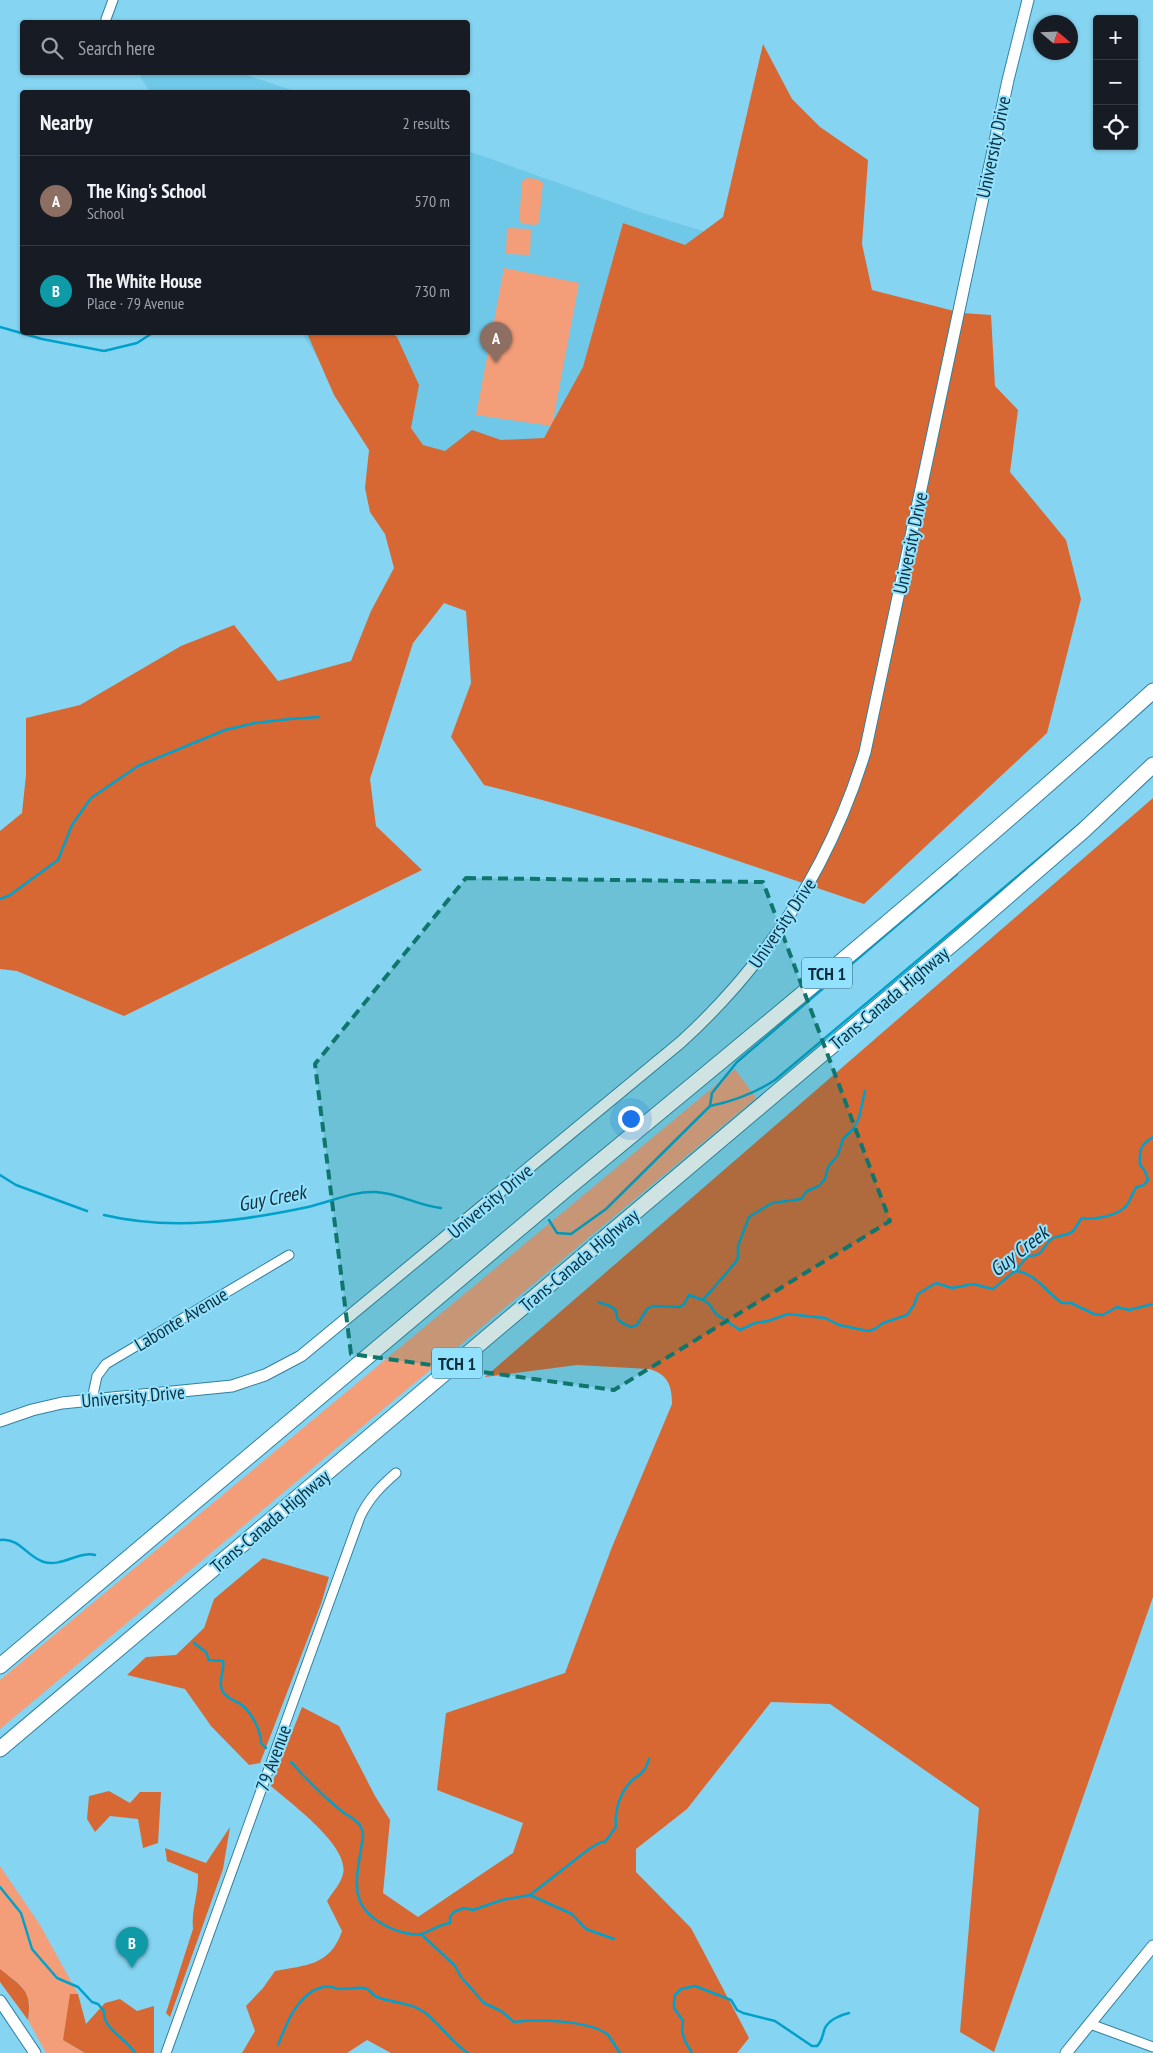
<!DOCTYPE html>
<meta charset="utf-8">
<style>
:root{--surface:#171b24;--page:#20242c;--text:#f1f3f6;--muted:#9ea1a6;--line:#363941;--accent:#ea580c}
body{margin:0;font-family:"PT Sans Narrow",sans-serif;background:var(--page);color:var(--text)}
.controls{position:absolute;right:15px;top:15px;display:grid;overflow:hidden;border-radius:5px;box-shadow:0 1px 4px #0004}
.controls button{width:45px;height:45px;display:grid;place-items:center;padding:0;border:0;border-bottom:1px solid var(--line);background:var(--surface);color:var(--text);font:25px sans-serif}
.compass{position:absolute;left:1033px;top:15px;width:45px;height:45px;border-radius:50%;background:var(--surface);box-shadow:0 1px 4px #0004;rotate:109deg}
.you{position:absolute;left:630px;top:1118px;width:18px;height:18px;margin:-12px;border:4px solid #fff;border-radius:50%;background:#1a73e8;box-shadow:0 0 0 8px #1a73e833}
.badge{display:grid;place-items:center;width:32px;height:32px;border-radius:50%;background:var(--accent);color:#fff;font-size:16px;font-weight:700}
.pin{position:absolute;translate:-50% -41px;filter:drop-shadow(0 1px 2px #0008)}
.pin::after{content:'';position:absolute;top:26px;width:18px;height:15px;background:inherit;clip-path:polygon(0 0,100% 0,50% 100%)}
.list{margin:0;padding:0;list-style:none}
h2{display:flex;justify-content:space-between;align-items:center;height:65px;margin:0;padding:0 20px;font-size:21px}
h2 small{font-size:16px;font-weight:400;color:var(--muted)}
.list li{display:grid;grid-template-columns:32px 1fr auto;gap:15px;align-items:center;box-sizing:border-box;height:90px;padding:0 20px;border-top:1px solid var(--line)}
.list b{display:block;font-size:19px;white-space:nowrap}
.list p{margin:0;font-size:16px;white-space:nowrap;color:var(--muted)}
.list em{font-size:16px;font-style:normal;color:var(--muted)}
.icon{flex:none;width:28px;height:28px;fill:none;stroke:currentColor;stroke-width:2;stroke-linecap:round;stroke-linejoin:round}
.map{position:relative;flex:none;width:1153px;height:2053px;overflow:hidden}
.search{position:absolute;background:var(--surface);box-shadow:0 1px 4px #0004;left:20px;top:20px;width:450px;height:55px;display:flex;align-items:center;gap:12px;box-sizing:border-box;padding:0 18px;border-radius:5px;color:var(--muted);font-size:19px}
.panel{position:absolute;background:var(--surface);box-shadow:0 1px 4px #0004;left:20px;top:90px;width:450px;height:245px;border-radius:5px}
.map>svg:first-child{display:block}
.built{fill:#6fc8e7}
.green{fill:#f49e79}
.forest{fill:#d86833}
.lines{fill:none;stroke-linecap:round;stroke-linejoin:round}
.stream{stroke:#00a1ca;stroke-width:2.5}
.street-casing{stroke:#31829e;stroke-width:11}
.secondary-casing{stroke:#31829e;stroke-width:13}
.highway-casing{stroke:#31829e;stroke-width:17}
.street{stroke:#fff;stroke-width:9}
.secondary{stroke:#fff;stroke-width:11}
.highway{stroke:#fff;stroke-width:15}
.marked{fill:#0f766e;fill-opacity:0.2;stroke:#0f766e;stroke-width:4;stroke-dasharray:10 6;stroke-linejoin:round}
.labels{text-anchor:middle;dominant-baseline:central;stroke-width:4;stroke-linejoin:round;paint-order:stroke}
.shield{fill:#92e1ff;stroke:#356476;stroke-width:1}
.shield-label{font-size:18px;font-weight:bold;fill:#0d2f3b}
.street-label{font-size:19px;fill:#0d2f3b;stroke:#92e1ff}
.water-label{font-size:20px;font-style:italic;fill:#132e38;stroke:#92e1ff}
</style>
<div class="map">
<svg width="1153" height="2053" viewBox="0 0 1153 2053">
<rect width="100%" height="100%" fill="#85d4f1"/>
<g class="built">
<path d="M138 73H241L297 92H150Z"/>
<path d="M468 151 646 214 710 233 483 619 302 333 468 332Z"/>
</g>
<g class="green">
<path d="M527 178 538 179 543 183 539 222 536 225 523 224 519 221 522 182Z"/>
<path d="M507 228 531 229 530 255 506 254Z"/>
<path d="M504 268 579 283 552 426 476 415Z"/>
<path d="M735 1069 756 1098 0 1729V1680Z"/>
<path d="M0 1866 40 1925 78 1994H71L63 2040 85 2053H46L28 2020 30 2004 22 1986 0 1969Z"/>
</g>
<g class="forest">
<path d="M763 44 792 99 820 127 868 160 862 244 872 290 962 313 991 315 995 386 1018 410 1010 472 1066 540 1081 599 1047 733 864 904C738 861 613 816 484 785L451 737 471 683 466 611 444 603 413 643 370 779 376 826 422 870 124 1016 17 971 0 969V831L22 813 26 775V718L80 705 181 646 234 625 278 681 351 661 371 611 394 568 385 534 370 512 365 488 369 450 334 395 307 333H392L397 337 419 385 411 428 423 445 445 451 472 430 501 440 544 438 583 367 623 223 685 245 723 217Z"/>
<path d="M1153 798V1597L994 2052 960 2032 979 1808 830 1704 771 1702 687 1809 636 1849V1872L691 1928 749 2038 737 2053H391L367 2040 347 2053H242L255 2031 246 2006 263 1988 275 1971C306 1965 330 1966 342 1931L327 1901C332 1893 341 1883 343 1874 350 1846 290 1803 271 1786L302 1707 339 1726 375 1796 390 1820 383 1893 418 1917 513 1853 523 1823 437 1790 446 1713 565 1673 612 1547 672 1404C672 1386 668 1374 649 1369L577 1365 485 1377Z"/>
<path d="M263 1558 329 1577 321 1604 260 1763 249 1765 211 1726 185 1689 127 1675 146 1657 176 1655 204 1628 214 1599Z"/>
<path d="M109 1791 130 1803 140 1792H161L158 1843 143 1848 138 1819 110 1816 95 1832 87 1819 89 1796Z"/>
<path d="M230 1827 223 1869 170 2017 166 2013 193 1929C191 1910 199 1893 198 1874L167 1861 165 1848 206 1863Z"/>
<path d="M0 1969C21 1986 33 1990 28 2020L0 1982Z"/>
<path d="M70 1994H78L86 2024 105 2003 120 1999 137 2011 154 2006V2053H85L63 2040Z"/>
</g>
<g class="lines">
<g class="stream">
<path d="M0 327 42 339 104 351 137 343 154 332"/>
<path d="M0 899 10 895 58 860 72 825 91 798 138 766 225 730 255 723 290 719 319 717"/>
<path d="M710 1106 712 1093 737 1062 957 874"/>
<path d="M0 1175 16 1185 87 1211"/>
<path d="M104 1215C171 1231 242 1221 308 1207 330 1202 353 1191 375 1192 399 1193 419 1206 441 1208"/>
<path d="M549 1220 557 1233 571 1234 606 1209 710 1106C734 1101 755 1093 775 1080L1081 823"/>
<path d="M1015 1271C1036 1273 1046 1292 1062 1303H1071L1094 1314 1103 1315 1117 1307 1129 1310 1153 1304"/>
<path d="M703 1300 735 1263 738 1258V1246L749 1217 772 1203 801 1199 807 1191 819 1186 825 1179 828 1167 838 1155 843 1139 854 1128 859 1118 865 1091"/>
<path d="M598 1302C602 1304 610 1305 613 1308 622 1314 608 1318 631 1327L637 1325 647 1309 653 1306 680 1307 684 1304 689 1295 703 1300 709 1304 716 1314 740 1330 755 1323 768 1321 788 1314 825 1318 839 1325 868 1331 875 1329 883 1323 907 1315 914 1305 918 1294 936 1283 952 1288 973 1284 993 1289 1015 1271 1028 1256C1046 1256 1041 1246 1053 1238 1059 1235 1068 1236 1073 1231 1076 1228 1079 1221 1082 1218 1095 1220 1118 1216 1127 1205 1131 1200 1132 1192 1137 1187L1144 1185 1148 1180 1145 1171 1140 1165C1139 1151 1140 1145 1153 1137"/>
<path d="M0 1540C19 1537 27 1557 44 1562 62 1567 79 1551 95 1555"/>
<path d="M194 1643 206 1652 209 1660 223 1661C225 1671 217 1682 223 1692 226 1698 236 1701 242 1705 252 1714 261 1730 261 1743L266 1748"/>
<path d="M291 1762C307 1780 325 1798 344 1813 350 1817 357 1820 361 1827 365 1834 362 1842 361 1849 355 1886 350 1908 388 1927 396 1931 412 1936 421 1934 431 1931 438 1925 450 1923V1917L454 1912 464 1908 473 1910 502 1900 530 1895 589 1849 601 1842H605L616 1827C614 1814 619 1797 627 1786 636 1773 643 1779 649 1759"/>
<path d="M0 1887 21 1913 32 1949 57 1978 78 1987 92 2002 98 2004 104 2011C103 2031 126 2037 135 2053"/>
<path d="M530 1895 572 1914 586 1929 614 1939"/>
<path d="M421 1934 455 1966 461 1977 484 2003 501 2011 514 2022C537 2019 587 2020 607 2034 611 2038 616 2048 620 2053"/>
<path d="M278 2045C286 2024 298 1993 323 1987 329 1985 335 1989 342 1989 349 1989 358 1987 364 1988 370 1989 372 1995 377 1997 392 2003 410 2002 424 2012 441 2024 450 2042 468 2053"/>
<path d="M692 2053 685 2041 682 2031 683 2021 674 2008V2002L675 1995 681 1989 695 1986 731 2000 737 2010 743 2013 775 2021 812 2046H817C823 2040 822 2035 825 2028 829 2020 840 2015 849 2013"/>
</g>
<defs>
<g id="street">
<path d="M106 19 113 0"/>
<path d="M92 1399 97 1376 106 1364 289 1255"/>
<path d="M1090 2024 1153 2047"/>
<path d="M166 2053 360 1517C369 1498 381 1486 396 1473"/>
</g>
<g id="secondary">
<path d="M0 1421 32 1410 62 1403 232 1386 265 1375 301 1356 681 1042C770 961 830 866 865 752L1008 80 1028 0"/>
<path d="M0 2001 35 2053"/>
<path d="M1066 2053 1153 1946"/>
</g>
<g id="highway">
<path d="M0 1666C186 1510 371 1352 557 1197 758 1031 960 866 1153 691"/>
<path d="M0 1749 963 935 1084 830 1153 765"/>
</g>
</defs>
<use href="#street" class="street-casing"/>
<use href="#secondary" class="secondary-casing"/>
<use href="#highway" class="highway-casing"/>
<use href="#street" class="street"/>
<use href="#secondary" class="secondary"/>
<use href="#highway" class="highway"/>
</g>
<path class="marked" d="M466 878 763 882 890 1221 614 1390 351 1354 315 1064Z"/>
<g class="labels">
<g class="shield">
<rect x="802" y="957.5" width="50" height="31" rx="4"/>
<rect x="432" y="1347.5" width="50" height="31" rx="4"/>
</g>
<g class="shield-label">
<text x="827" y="973">TCH 1</text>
<text x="457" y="1363">TCH 1</text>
</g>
<g class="street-label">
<text transform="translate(993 147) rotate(-78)">University Drive</text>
<text transform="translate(910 543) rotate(-78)">University Drive</text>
<text transform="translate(782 923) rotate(-56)">University Drive</text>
<text transform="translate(889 998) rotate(-40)">Trans-Canada Highway</text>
<text transform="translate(490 1201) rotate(-40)">University Drive</text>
<text transform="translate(579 1260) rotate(-40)">Trans-Canada Highway</text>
<text transform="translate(181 1319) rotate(-31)">Labonte Avenue</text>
<text transform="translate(133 1396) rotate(-5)">University Drive</text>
<text transform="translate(270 1521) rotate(-40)">Trans-Canada Highway</text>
<text transform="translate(273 1758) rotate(-70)">79 Avenue</text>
</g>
<g class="water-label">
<text transform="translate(272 1198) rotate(-11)">Guy Creek</text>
<text transform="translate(1019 1251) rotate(-38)">Guy Creek</text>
</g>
</g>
</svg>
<div class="controls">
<button>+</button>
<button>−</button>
<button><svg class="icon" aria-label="locate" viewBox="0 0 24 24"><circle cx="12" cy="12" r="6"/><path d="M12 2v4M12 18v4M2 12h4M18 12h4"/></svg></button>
</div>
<svg class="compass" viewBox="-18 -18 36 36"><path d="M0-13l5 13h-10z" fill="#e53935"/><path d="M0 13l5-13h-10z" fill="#9ea1a6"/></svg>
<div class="you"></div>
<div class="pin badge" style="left:496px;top:363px;background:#8d6e63">A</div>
<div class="pin badge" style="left:132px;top:1968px;background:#0f9aa8">B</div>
<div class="search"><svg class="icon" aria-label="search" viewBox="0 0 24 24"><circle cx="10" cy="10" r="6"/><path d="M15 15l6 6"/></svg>Search here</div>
<section class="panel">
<h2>Nearby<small>2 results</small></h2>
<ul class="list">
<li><span class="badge" style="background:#8d6e63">A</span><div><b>The King's School</b><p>School</p></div><em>570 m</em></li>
<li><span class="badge" style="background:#0f9aa8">B</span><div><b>The White House</b><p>Place · 79 Avenue</p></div><em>730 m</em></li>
</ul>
</section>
</div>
